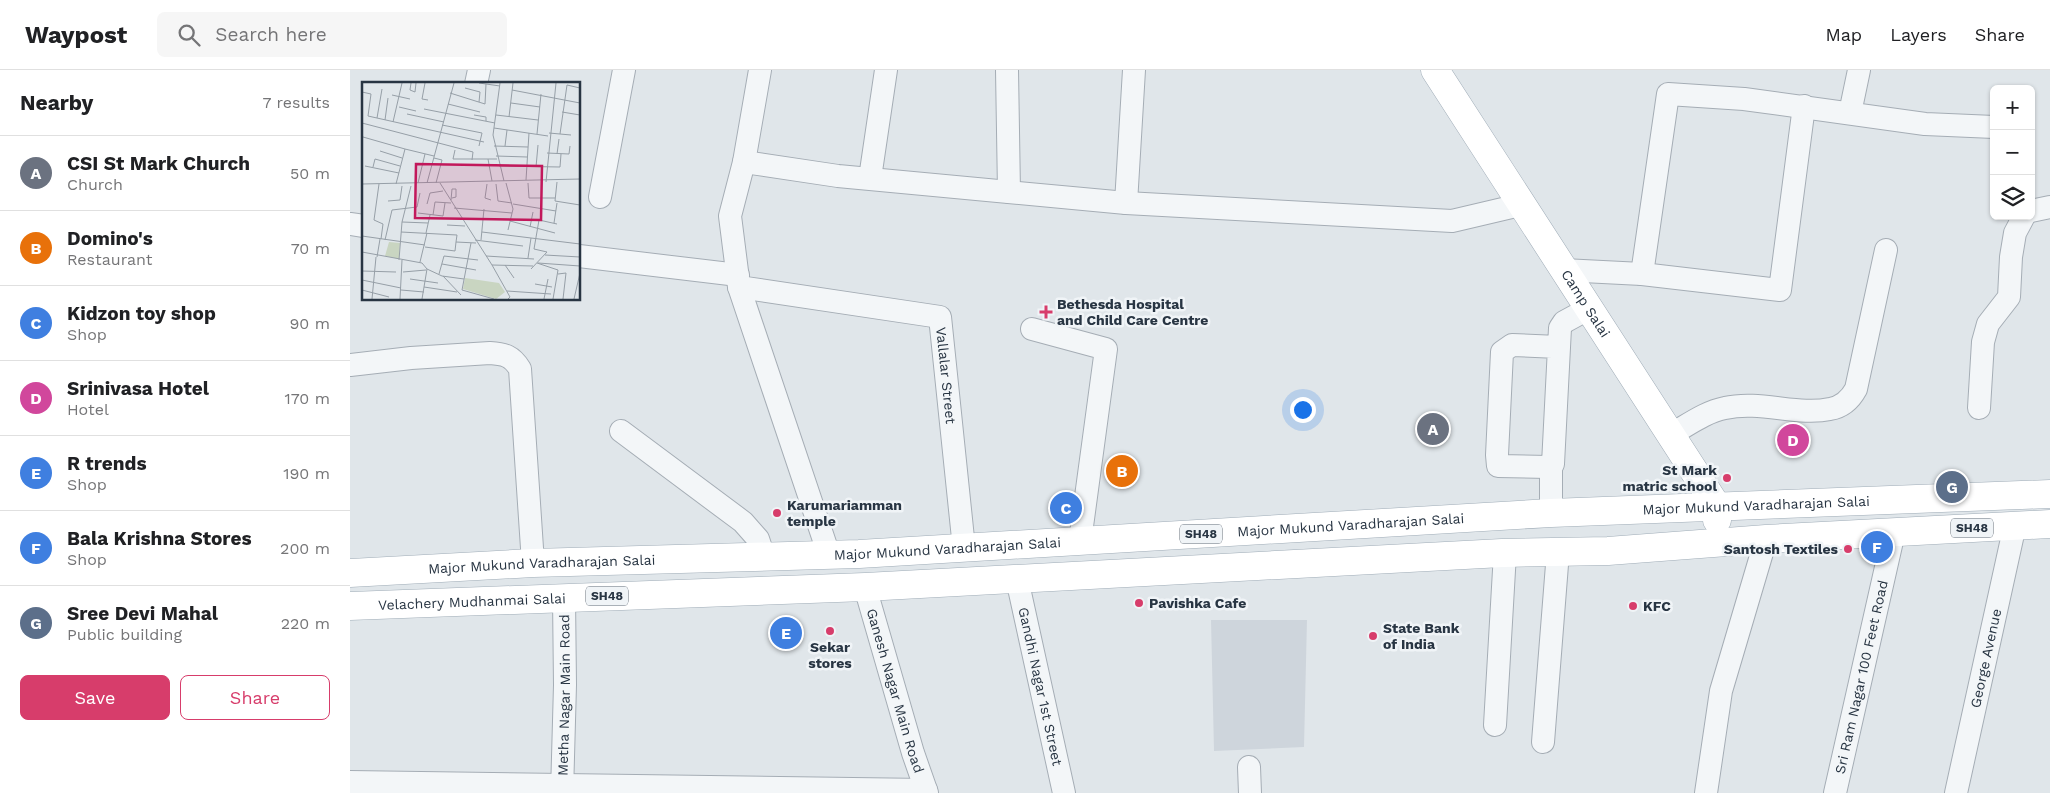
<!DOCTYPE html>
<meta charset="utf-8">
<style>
:root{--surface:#fff;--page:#f6f6f6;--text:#202124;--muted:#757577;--line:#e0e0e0;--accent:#d73d6b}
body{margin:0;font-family:"Work Sans",sans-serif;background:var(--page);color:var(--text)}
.controls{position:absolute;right:15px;top:15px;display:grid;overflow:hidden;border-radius:8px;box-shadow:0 1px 4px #0004}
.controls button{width:45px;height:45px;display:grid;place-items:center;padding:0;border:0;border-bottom:1px solid var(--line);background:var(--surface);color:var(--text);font:25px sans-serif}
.you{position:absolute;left:952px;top:339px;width:18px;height:18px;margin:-12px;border:4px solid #fff;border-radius:50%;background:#1a73e8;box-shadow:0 0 0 8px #1a73e833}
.badge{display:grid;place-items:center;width:32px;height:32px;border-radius:50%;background:var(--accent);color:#fff;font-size:16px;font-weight:700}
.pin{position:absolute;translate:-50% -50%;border:2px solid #fff;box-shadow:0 1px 5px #0006}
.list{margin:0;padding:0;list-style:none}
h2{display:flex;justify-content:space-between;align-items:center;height:65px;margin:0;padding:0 20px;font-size:21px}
h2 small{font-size:16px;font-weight:400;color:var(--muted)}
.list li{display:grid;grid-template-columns:32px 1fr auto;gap:15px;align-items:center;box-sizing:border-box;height:75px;padding:0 20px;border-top:1px solid var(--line)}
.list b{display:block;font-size:19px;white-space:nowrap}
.list p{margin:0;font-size:16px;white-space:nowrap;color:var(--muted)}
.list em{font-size:16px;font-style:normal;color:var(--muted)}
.actions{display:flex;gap:10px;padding:15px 20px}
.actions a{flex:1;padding:11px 0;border:1px solid var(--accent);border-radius:8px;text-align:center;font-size:18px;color:var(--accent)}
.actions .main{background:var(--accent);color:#fff}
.icon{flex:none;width:28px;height:28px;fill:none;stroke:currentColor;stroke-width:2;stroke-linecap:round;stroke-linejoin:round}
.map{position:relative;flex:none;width:1700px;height:723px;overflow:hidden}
header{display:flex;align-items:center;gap:30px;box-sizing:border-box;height:70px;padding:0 25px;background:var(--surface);border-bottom:1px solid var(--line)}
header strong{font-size:24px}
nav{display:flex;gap:28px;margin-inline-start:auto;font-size:18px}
.search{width:350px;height:45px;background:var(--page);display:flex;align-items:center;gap:12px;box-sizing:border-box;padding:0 18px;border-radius:8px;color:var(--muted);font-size:19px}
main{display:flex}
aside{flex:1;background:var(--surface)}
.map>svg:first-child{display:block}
.built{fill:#ced5dc}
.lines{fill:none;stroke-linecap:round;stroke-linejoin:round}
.minor-casing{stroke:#a5adb5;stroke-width:24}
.primary-casing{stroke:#9facb7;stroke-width:29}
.minor{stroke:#f3f6f8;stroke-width:22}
.primary{stroke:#fff;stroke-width:28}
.poi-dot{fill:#d73d6b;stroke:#f0f4f7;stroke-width:2}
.labels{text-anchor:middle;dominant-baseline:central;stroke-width:5;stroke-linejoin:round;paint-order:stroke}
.shield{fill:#f0f4f7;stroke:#646e79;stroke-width:1}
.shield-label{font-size:12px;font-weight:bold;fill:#283543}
.poi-label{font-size:14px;font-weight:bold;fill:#283543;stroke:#f0f4f7;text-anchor:start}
.street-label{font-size:14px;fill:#283543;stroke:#f0f4f7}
.inset-road{fill:none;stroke:#969fa7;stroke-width:1}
.view{fill:#c2185b;fill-opacity:0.15;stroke:#c2185b;stroke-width:2.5}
.inset-edge{fill:none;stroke:#283543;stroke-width:2.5}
</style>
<header>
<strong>Waypost</strong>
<div class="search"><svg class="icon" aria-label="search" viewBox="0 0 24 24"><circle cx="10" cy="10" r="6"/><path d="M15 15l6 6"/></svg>Search here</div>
<nav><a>Map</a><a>Layers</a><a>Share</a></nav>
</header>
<main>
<aside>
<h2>Nearby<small>7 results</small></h2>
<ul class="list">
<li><span class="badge" style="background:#6b7280">A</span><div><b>CSI St Mark Church</b><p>Church</p></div><em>50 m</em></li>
<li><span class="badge" style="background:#e8710a">B</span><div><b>Domino's</b><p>Restaurant</p></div><em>70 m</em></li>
<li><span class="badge" style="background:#3f7fe0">C</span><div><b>Kidzon toy shop</b><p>Shop</p></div><em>90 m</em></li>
<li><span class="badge" style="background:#d1479c">D</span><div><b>Srinivasa Hotel</b><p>Hotel</p></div><em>170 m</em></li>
<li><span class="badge" style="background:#3f7fe0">E</span><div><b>R trends</b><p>Shop</p></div><em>190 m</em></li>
<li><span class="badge" style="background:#3f7fe0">F</span><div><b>Bala Krishna Stores</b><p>Shop</p></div><em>200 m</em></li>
<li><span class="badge" style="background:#5c6f8a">G</span><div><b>Sree Devi Mahal</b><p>Public building</p></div><em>220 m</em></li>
</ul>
<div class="actions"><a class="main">Save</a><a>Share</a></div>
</aside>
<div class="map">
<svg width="1700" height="723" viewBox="0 0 1700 723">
<rect width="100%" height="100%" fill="#e0e6ea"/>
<path class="built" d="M861 550H957L954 677 864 681Z"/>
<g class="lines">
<defs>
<g id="minor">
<path d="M410 0 394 92 380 146 389 217 479 485"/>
<path d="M657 0 659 122"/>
<path d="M126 14 129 0"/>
<path d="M1500 43 1509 0"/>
<path d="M394 92 488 106 776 133 1102 151 1170 135"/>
<path d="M520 108 536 0"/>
<path d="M250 127 274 0"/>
<path d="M776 133 784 0"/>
<path d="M1681 141 1700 137"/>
<path d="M0 154 14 156"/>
<path d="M229 186 388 205"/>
<path d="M1213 200 1292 204 1430 220 1454 36"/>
<path d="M1292 204 1318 24 1394 29 1575 54 1644 57"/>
<path id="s1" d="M389 217 590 247 614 478"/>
<path d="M682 259 756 279 730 471"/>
<path d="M1208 277 1162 275 1152 282 1147 385 1148 396 1198 397 1203 394 1210 258 1214 252 1238 239"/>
<path d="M0 295 61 288 140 283C155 284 162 286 170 299L183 493"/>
<path d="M1629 338 1633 272 1638 254 1659 227 1661 187 1665 163 1674 146"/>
<path d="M271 361 393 452 408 469 414 487"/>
<path d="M1320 365C1338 355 1355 342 1375 338 1410 330 1448 346 1480 339 1492 337 1500 330 1506 319L1536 180"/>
<path d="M1201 396V443"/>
<path id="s2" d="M667 509 714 723"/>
<path id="s3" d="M515 517 563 683 577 723"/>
<path d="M1145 655 1155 483"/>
<path d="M1193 672 1208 482"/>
<path d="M899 697 900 723"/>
<path d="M0 712 576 720"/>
<path id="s4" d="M212 723 215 615 214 528"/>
<path d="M1356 723 1371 621 1416 469"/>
<path id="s5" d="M1485 723 1544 462"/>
<path id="s6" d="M1606 723 1665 455"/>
</g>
<g id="primary">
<path id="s7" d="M1085 0 1366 435 1367 450"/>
<path id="s8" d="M0 503 183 493 509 484 1201 443 1700 424"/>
<path id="s9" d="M0 536 515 517 1152 483 1258 481 1416 469 1700 454"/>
</g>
</defs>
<use href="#minor" class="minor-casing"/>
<use href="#primary" class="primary-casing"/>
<use href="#minor" class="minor"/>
<use href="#primary" class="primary"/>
</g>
<g class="poi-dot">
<path d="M693.5 234.5h5v5h5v5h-5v5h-5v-5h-5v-5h5z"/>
<circle cx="1377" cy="408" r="5"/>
<circle cx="427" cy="443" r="5"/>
<circle cx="1498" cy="479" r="5"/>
<circle cx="789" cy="533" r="5"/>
<circle cx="1283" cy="536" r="5"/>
<circle cx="480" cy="561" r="5"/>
<circle cx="1023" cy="566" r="5"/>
</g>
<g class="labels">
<g class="shield">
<rect x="1601" y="448.5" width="42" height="19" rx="4"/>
<rect x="830" y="454.5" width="42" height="19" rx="4"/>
<rect x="236" y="516.5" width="42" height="19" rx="4"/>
</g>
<g class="shield-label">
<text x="1622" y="458">SH48</text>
<text x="851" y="464">SH48</text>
<text x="257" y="526">SH48</text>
</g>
<g class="poi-label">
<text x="707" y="234">Bethesda Hospital<tspan x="707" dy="16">and Child Care Centre</tspan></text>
<text x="1367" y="400" text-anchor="end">St Mark<tspan x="1367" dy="16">matric school</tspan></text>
<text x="437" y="435">Karumariamman<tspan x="437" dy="16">temple</tspan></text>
<text x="1488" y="479" text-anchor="end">Santosh Textiles</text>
<text x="799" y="533">Pavishka Cafe</text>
<text x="1293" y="536">KFC</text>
<text x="1033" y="558">State Bank<tspan x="1033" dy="16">of India</tspan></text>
<text x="480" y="577" text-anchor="middle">Sekar<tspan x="480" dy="16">stores</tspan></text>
</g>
<g class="street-label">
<text stroke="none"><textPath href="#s7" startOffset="278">Camp Salai</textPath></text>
<text stroke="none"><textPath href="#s1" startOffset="262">Vallalar Street</textPath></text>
<text stroke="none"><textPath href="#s8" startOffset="1408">Major Mukund Varadharajan Salai</textPath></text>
<text stroke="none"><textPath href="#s8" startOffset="1002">Major Mukund Varadharajan Salai</textPath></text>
<text stroke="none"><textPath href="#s8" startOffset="598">Major Mukund Varadharajan Salai</textPath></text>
<text stroke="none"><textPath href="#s8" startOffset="192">Major Mukund Varadharajan Salai</textPath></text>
<text stroke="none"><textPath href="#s9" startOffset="122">Velachery Mudhanmai Salai</textPath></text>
<text stroke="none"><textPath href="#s6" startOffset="138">George Avenue</textPath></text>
<text stroke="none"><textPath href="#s5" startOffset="119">Sri Ram Nagar 100 Feet Road</textPath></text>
<text stroke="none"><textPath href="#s2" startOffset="110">Gandhi Nagar 1st Street</textPath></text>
<text stroke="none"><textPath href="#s3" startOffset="108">Ganesh Nagar Main Road</textPath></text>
<text stroke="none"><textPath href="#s4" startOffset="98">Metha Nagar Main Road</textPath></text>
</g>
</g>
<g transform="translate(12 12)">
<rect width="218" height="218" fill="#e0e6ea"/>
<path d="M27 160 38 161 37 177 23 174Z" fill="#c9d5c1"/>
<path d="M103 196 137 201 143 210 134 217 101 207Z" fill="#c9d5c1"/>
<path class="inset-road" d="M49 1 48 8 53 10 54 1M63 1 60 17 66 18M117 1 138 4M138 1 131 53 142 99M103 6 118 10 117 20M150 8 218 21M0 10 9 12 6 34 122 60M88 11 123 22 124 2M30 13 48 17M149 21 178 25M86 22 118 30M37 25 54 29M62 27 133 41M200 30 218 33M45 32 82 40M112 33 124 35V39M134 33 176 38M147 35 151 1M15 36 20 7M23 38 26 16M31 40 40 1M0 41 111 70 110 78M80 43 120 51 117 64M132 46 186 54M187 51 209 53M175 52 179 12M198 52 205 3 218 6M1 55 43 67M132 64 166 65M143 64 145 48M93 68 91 77H135M18 69 40 76M185 71 207 72 208 64M195 72 197 57M134 74 165 75M72 76 80 78 74 101M126 77 130 99M3 84 37 91M137 84 198 85 199 72M11 85 13 77 38 84M174 85 176 63M164 98 167 51M184 100 194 1M195 100 193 119 218 123M56 101 63 72M65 101 92 1M78 101 130 183 148 215 146 217M144 101 151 127 146 148M166 101 167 116H193M0 102 218 97M17 102 12 138 21 142 19 157M34 102 43 67 72 74M125 102 123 116 129 118M134 102 136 119 150 121M89 118 90 107H94V115L90 116M26 119 38 118 40 104M65 122 68 111 81 109M151 122 194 129M92 126 150 131M56 131 81 134 83 121M71 133 73 120 89 121M148 139 193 151M40 140 66 141M192 141 195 121M85 143 103 144M168 145 171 130M39 150 95 153 94 160M120 150 218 162M64 151 68 133M0 154 63 163M23 158 30 128 55 125 58 111M113 158 161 164M119 158 122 127M109 161 100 208 132 217M63 165 93 169 94 160 114 161M0 170 60 181 65 187 80 194 102 197M183 173 218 175M124 174 172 177M15 175 18 157M166 176 169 156M37 178 40 140 49 104M58 180 65 151M175 181 196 188 191 217M176 181 218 184M80 182 114 188M130 183 171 184M143 183 152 196M169 187 185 170 172 167 177 138 195 142M0 189 34 190M41 190 64 188M77 192 82 174 116 178M196 192 204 191 201 217M81 194 99 213M48 197 76 201M0 198 39 206M173 202 190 205M62 205 95 210M0 208 27 215M39 208 62 210M145 209 189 212M10 217 14 175M38 217 40 178M60 217 65 187M182 217 186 197M212 217 218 191"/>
<path class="view" d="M54 82 180 84 179 138 53 136Z"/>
<rect width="218" height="218" class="inset-edge"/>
</g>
</svg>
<div class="controls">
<button>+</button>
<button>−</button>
<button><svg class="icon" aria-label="layers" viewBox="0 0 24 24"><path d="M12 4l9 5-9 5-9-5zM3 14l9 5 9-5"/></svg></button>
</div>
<div class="you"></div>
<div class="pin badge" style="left:1083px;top:359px;background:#6b7280">A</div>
<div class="pin badge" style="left:772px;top:401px;background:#e8710a">B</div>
<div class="pin badge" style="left:716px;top:438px;background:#3f7fe0">C</div>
<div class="pin badge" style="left:1443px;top:370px;background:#d1479c">D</div>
<div class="pin badge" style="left:436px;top:563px;background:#3f7fe0">E</div>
<div class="pin badge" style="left:1527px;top:477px;background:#3f7fe0">F</div>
<div class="pin badge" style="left:1602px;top:417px;background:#5c6f8a">G</div>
</div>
</main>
